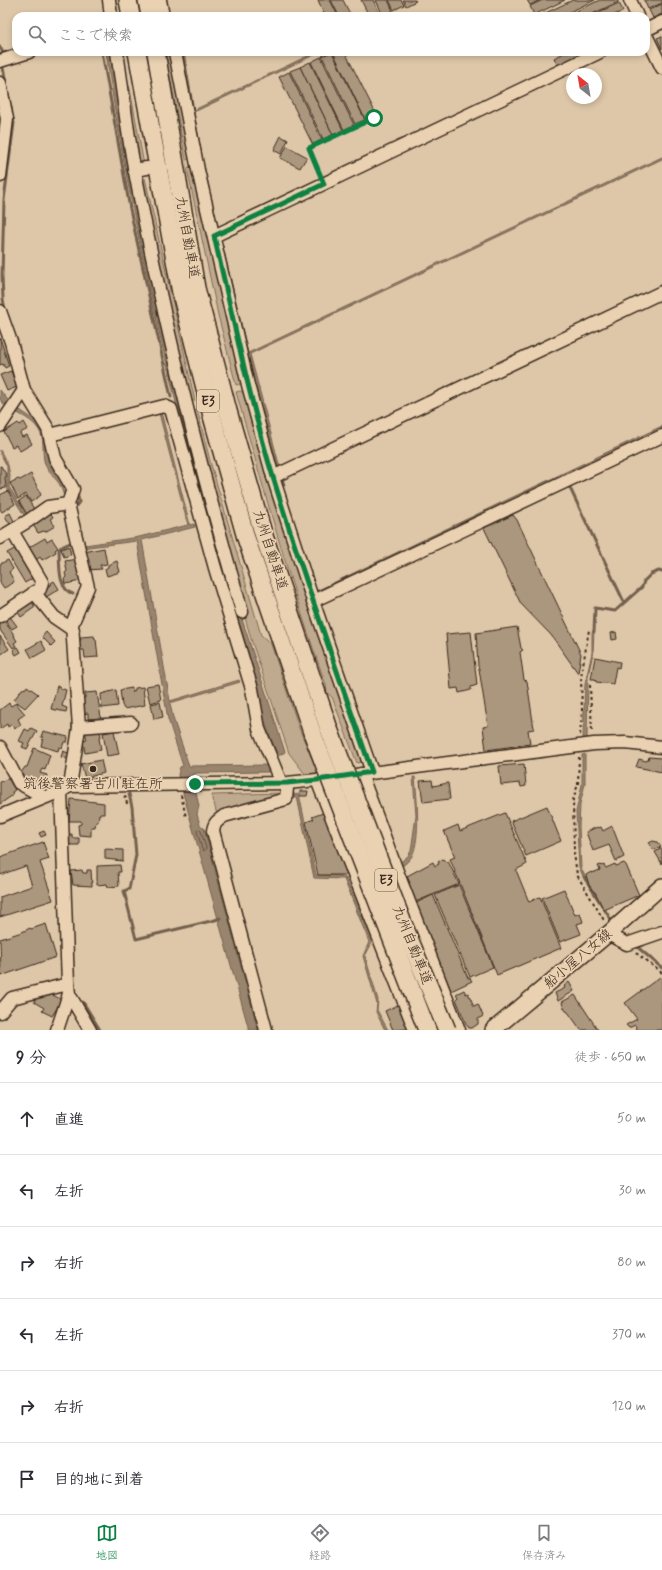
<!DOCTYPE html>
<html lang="ja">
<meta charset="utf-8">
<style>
:root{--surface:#fff;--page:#f2f2f3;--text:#2b2b33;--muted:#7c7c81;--line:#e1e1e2;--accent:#0b8043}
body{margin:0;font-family:Mynerve,"Klee One",sans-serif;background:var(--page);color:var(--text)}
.compass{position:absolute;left:566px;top:68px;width:36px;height:36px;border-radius:50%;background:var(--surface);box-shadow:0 2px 6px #0003;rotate:329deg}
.stop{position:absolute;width:12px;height:12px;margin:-9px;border:3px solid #0b8043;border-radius:50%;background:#fff}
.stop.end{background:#0b8043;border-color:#fff;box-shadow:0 1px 4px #0008}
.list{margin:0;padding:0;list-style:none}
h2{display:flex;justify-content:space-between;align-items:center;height:52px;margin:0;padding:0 16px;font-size:17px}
h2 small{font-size:13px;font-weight:400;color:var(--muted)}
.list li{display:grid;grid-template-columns:26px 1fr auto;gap:12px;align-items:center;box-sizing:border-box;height:72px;padding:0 16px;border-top:1px solid var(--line)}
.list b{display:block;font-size:15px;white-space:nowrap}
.list em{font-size:13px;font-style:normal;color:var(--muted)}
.icon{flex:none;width:22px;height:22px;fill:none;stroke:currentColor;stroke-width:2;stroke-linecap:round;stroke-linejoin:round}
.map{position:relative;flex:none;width:662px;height:1030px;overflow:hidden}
.search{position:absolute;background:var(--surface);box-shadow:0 2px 6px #0003;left:12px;right:12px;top:12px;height:44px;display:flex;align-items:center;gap:10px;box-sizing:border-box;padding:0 14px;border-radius:12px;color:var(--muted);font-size:15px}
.sheet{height:484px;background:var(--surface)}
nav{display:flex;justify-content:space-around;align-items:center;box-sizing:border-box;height:56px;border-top:1px solid var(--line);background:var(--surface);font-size:11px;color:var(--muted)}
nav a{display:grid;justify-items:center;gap:2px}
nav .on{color:var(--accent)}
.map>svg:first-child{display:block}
.green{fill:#c0aa8f;stroke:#7e6a56}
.water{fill:#99846e;stroke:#73604e}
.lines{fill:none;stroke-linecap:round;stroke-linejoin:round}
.shore{stroke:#614e3e;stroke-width:1}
.stream{stroke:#73604e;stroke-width:3}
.building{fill:#ab977e;stroke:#3b2a1e}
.minor-tunnel{stroke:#bda88c;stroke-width:12;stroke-dasharray:12 6;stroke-linecap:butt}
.minor-casing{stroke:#3b2a1e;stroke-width:15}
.major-casing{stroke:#3b2a1e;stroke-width:18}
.highway-casing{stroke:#3b2a1e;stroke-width:20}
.path{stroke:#3b2a1e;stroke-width:2;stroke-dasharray:3 3;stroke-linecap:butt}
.minor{stroke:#e9d1b1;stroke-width:12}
.major{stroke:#e9d1b1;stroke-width:15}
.highway{stroke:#e9d1b1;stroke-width:17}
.highway-bridge-casing{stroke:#3b2a1e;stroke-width:20;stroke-linecap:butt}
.highway-bridge{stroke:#e9d1b1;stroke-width:17}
.route{stroke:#0b8043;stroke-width:5}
.poi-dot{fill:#3b2a1e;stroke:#e9d1b1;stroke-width:1.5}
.labels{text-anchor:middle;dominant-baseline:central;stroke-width:3.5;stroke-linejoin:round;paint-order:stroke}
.shield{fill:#e9d1b1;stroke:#6f5c4a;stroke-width:1}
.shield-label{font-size:13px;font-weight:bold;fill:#3b2a1e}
.street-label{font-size:14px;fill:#3b2a1e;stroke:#e9d1b1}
.poi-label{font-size:14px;fill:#3b2a1e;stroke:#e9d1b1}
</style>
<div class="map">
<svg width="662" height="1030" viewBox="0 0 662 1030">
<rect width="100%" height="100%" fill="#dec7a8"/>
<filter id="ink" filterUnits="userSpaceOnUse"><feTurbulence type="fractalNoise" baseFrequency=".025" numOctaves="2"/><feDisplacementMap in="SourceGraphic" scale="8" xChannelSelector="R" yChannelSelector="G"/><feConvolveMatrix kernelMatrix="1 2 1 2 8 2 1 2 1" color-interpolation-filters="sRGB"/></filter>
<g filter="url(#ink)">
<g class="green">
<path d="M168 53 173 54 192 153 190 158 186 160 166 56Z"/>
<path d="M126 78 130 89 144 165 136 163Z"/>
<path d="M192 167 245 379 240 384 236 385 218 315 187 168Z"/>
<path d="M145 178 195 401H192L187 397 140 181Z"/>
<path d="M240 391 248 395 361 750V762L357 763 332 697 327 693 326 685C291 588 264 490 236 392Z"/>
<path d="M197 409 210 461 261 635 271 644 299 728 318 773 305 774 289 753 251 639 225 545 194 419 195 412Z"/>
<path d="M280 793 279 797 217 815 212 795Z"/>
<path d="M346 878H354L379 942 374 944Z"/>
</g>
<g class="water">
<path d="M106 52H113L128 153 240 613 285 752 278 756C252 694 237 625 218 561 171 393 131 224 106 52Z"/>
<path d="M182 52H184L194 110 316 52H320L194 112 203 161 218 228H216L201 161Z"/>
<path d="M662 157V159L250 354 280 468H278L247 356 219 239 221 238 248 353Z"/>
<path d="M0 390 11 404 36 421 43 429 45 437 49 464 54 472 61 478 67 495 75 507 85 545 139 537 188 525 159 413 161 412 190 525 194 524 195 527 142 540 170 701 239 680 240 682 170 703 173 718 189 766 269 765 268 772 197 773 192 775 199 806 197 814 200 825 204 828 258 1030H249L178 775 180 767 183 766 168 719 137 541 81 548 61 487C57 478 48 474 45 464 42 456 44 446 42 437 36 418 17 415 3 404L0 399Z"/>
<path d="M662 426V430L318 593 316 591Z"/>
<path d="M0 450 8 465 10 476 9 487 28 517 26 518 7 488V466L0 453Z"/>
<path d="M594 628 593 653 588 677 587 739 583 738 585 684 592 653V633Z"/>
<path d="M585 754V784L580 804 579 827 581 868 587 880 585 881 579 867 576 812 582 784V755Z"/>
<path d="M413 777H415C417 797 421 838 412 856 409 861 405 864 401 867L398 864 408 856 411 851 416 816Z"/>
<path d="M291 793H294V795L299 794 316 875 344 876 372 943 365 956 378 1000 377 1010 388 1030H385L376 1012 377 1004 363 956 369 942 344 879 314 878 297 797H292Z"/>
</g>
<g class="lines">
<path class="shore" d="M198 829 201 831 206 848 204 851 202 849 197 831Z"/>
<g class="stream">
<path d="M0 47 3 53 16 49"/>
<path d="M102 52 130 209 171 397"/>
<path d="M3 68 11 109"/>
<path d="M5 310 3 299 2 276 4 200 14 123 12 115"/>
<path d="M282 479 284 485"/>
<path d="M572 485 569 486 624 602"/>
<path d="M75 507 79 502 77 492"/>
<path d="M70 543 61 547 59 550C60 563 57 589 73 594"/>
<path d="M594 632 595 608 615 611 642 587 644 581 651 574 659 571 662 572"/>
<path d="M129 794 132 807 136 855 129 889 124 891 136 939 215 920 220 918"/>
<path d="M584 877 613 923"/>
<path d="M635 945 662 968"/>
<path d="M83 1002 100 1030"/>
</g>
</g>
<g class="building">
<path d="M318 0H330L338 16H325Z"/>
<path d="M331 0H343L351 16H339Z"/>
<path d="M361 0H373L381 16H369Z"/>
<path d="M376 0H388L393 11 383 16Z"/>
<path d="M389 0H401L404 5 394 10Z"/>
<path d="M403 0H415L416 1 406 6Z"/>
<path d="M527 0H540L530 5Z"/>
<path d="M543 0H565L534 15 530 6Z"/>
<path d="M573 0H595L561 16H539Z"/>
<path d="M600 0H618V2L588 16H566Z"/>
<path d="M644 0H662V3L648 9Z"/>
<path d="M619 3 623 11 612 16H590Z"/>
<path d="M662 4V14L653 18 649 10Z"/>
<path d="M662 36V49L657 38Z"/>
<path d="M332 52 365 120 355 124 322 56Z"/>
<path d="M333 52H345L376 114 365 119Z"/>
<path d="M566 52H588L558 66 554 58Z"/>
<path d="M321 57 354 125 344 130 311 62Z"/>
<path d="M310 62 343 130 333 135 300 67Z"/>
<path d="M300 67 333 135 323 139 290 71Z"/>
<path d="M289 72 322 140 313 145 279 77Z"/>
<path d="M281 136 288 140 281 154 274 150Z"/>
<path d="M287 146 307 157 300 168 280 158Z"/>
<path d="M0 338 9 366 5 368 3 364 0 365Z"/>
<path d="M11 371 17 387 7 391 0 375Z"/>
<path d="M24 422 28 429 20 433 22 437 27 435 32 444 20 451 16 445 12 447 4 432 18 423 20 425Z"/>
<path d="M0 466H1L7 476 5 477 6 488 0 489Z"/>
<path d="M31 474 41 495 31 502 26 494 18 499 10 483 18 479 20 480Z"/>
<path d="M8 491 15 504 2 512 0 509V495Z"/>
<path d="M26 496 34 509 31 511 32 513 28 516 19 501Z"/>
<path d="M50 512 53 517 50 519 55 526 45 532 44 531 38 533 32 523Z"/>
<path d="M10 513 14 521 10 524 5 516Z"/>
<path d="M513 515 517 520 581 654 578 673 551 635 521 604 484 528Z"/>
<path d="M45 538 47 542 52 539 58 548 55 550 56 552 42 560 40 557 36 560 26 549Z"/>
<path d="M69 546 71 555 64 557 61 549Z"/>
<path d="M16 548 30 567 27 569 33 578 25 583 7 553Z"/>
<path d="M104 548 107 564 100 565 102 569 87 570 84 552Z"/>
<path d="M77 559 81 581 65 584 64 579 66 577 65 573 67 571 65 561Z"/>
<path d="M8 560 13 569 9 572 14 581 13 583 4 588 0 582V564Z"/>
<path d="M117 561 120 572 107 576 105 569 108 567V565Z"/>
<path d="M54 581 59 589 43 599 39 592 52 584 51 583Z"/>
<path d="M31 600 35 607 21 617 16 609Z"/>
<path d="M8 614 17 626 12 629 3 617Z"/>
<path d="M2 618 15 636H14L17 641 14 643 16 646 13 648 0 630V620Z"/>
<path d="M517 627 521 648 523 650 520 652 524 680 527 681 534 729 528 730 530 744 486 750 483 727 488 726 479 669 478 666 476 633Z"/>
<path d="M46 632 55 642 51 646 42 637Z"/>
<path d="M471 632 477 685 471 687V690L459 693 458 688 451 689 446 634Z"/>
<path d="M616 632 617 639 612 640 611 633Z"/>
<path d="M0 636 9 649 0 655Z"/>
<path d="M94 636 95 639H96L98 657 85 658 84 650H79L78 641 81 640V637Z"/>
<path d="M41 641 46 650 32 658 27 649Z"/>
<path d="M18 647 21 652 16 655 13 650Z"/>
<path d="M595 657 620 662 619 668 616 667 613 684 596 682 595 679H591Z"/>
<path d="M158 684 161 700 150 703 146 686Z"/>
<path d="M27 686 38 694 25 708 14 700 22 689 26 688Z"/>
<path d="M57 686H60V688L66 690 62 706 67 708 66 712 51 709Z"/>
<path d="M143 687 145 705 124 709 122 705 120 690 132 688V693L135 690V688Z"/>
<path d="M116 690 118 706 102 708 101 694Z"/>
<path d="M97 692 101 718 88 719V713L83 714 81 698H85V693Z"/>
<path d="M160 702 163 717 154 719 151 704Z"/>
<path d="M9 703 11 706 16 703 25 714 18 719 21 725 15 728 12 724 8 727 7 724 0 729V710Z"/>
<path d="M31 728 37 731 27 749 22 747 24 743 19 741 25 729 29 731Z"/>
<path d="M43 731 68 737 67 742H64L62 748 59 747 58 751 41 746 43 737H41Z"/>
<path d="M85 731 100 732 101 737 99 738 101 750 85 753 83 741 87 740Z"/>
<path d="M114 731 119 754 107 756 103 733Z"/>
<path d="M34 748 50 755 45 770 42 769 40 773 47 775 45 783 24 778 21 773 25 767H27Z"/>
<path d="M63 751 71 754 69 759 61 757Z"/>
<path d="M649 757 662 758V772L636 767 639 759 646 761 648 760Z"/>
<path d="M101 760 104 773 85 778 81 764Z"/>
<path d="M524 764 526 786 521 787 520 783 501 785 499 766Z"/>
<path d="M8 778 15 790 12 792 13 795 0 804V780L1 782Z"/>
<path d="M432 780 433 786 448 783 450 799 423 802 420 781Z"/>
<path d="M300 791H308L307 796H300Z"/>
<path d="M71 799 104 803V814H99L98 822H96L95 827H91V836L79 835 78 825 81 824V821H69Z"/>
<path d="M547 806 561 841 526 856 511 821Z"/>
<path d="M323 813 325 816 347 875H318L306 822 314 819 312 817Z"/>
<path d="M505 813 527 864 516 870 529 902 540 897 561 948 497 975 450 859 455 857 444 831 458 825 460 831Z"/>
<path d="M612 826 624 857 616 861 609 845 593 851 586 832 597 827 598 828 601 827 603 831Z"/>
<path d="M44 831 46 835 41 837 39 833Z"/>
<path d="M72 834V838H79V845H65V835Z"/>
<path d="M653 841 657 842 661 847 654 850 649 843Z"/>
<path d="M43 842 49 859 40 862 53 900 0 917V897L32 886 26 866 0 875V857Z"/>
<path d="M662 848V864L655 852Z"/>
<path d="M105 849 123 850V861L105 859Z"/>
<path d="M443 859 446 862 448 861 459 884 415 902 408 885 410 883 407 876 433 862 435 866 439 864 438 862Z"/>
<path d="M624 863 626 865 639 895 604 910 595 892H594L589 885 586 875 591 872 592 873 600 870 598 866 601 865 602 866 604 865 606 868 615 864 616 866Z"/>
<path d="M120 865 121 872H118L119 886 108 887 107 884 97 885V866Z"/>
<path d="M82 870 83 873H87V870H91L92 886 73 885 71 871Z"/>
<path d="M459 885 493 967 470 977 435 895Z"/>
<path d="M564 889 575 915 580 913 583 922 577 924 581 934 560 942 542 898Z"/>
<path d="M433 895 468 978H470L472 981 451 991 414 904Z"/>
<path d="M46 924 56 957 1 976 0 939 22 932 30 928 31 929Z"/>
<path d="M660 977 662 979V1030H637L635 1025 629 1028 626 1025 637 1019 625 1003Z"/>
<path d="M569 982 574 991 558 1001 555 993 565 988 564 986Z"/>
<path d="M464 990 466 994 468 993 474 1006 478 1004 483 1016 478 1019V1024L472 1028H469L466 1024 456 999 458 997 456 994Z"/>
<path d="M49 993 62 1000 52 1016 42 1011 44 1008 34 1002 38 995 41 997 44 994 47 996Z"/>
<path d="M575 995 598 1030H581L568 1012 566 1011 563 1006 562 1002Z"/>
<path d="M400 1004 409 1029 393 1030 385 1011Z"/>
</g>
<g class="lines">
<path class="minor-tunnel" d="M168 166 187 164"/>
<defs>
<g id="minor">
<path d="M109 0 111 16"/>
<path d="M160 0 163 16"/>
<path d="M630 0 637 16"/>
<path d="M646 30 662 22"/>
<path d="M646 35 662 68"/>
<path d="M117 52C123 92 127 132 135 172 163 320 200 467 242 612"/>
<path d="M175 52 198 170 248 385 273 477 313 601 372 772"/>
<path d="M0 61 29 52"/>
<path d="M0 83 7 119 0 176"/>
<path d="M134 170 147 168"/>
<path d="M214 236 600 52"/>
<path d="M0 311 11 342 24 390 48 429 55 458 73 489 68 504 88 587 72 624 79 728 70 786"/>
<path d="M0 426 24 390"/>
<path d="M50 435 164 406 171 409 215 568 252 689 259 729 281 783"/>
<path d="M273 477 662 292"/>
<path d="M0 538 28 521 48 507 68 504"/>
<path d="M34 592 54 617 73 630"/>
<path d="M313 601 662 436"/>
<path d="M0 616 40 589 42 582 12 531"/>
<path d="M79 727 131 723"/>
<path d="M0 747 19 783 44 797"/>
<path d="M361 774 397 871 459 1030"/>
<path d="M317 780 415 1030"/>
<path d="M61 791 68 984 69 994 90 1030"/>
<path d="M0 816 61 791 70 786 287 783 317 780 594 744 625 743 662 747"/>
<path d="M608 934 627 944 662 932"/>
<path d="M0 1012 12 998 68 984"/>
<path d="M57 1030 69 994"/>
<path d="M266 1030 213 831C214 823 217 821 224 816L286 799 287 788"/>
</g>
<path id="major" d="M493 1030 608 934 662 886"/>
<g id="highway">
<path d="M128 0 131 16"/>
<path d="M147 0 150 16"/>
<path d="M137 52 181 293 212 416 246 538 313 735"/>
<path d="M156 52 196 288 228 411 263 533 329 729"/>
</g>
</defs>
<use href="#minor" class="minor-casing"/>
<use href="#major" class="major-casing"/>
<use href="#highway" class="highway-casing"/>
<g class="path">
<path d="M319 173 309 148 374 118"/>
<path d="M590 685 592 733"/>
<path d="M580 735 582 711 581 677 589 630"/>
<path d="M579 757 578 784 573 800 574 853 577 875 605 922"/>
<path d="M181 795 186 817"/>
<path d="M124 796 126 798 127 804"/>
<path d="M636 953 662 973"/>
</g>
<use href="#minor" class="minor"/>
<use href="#major" class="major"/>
<use href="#highway" class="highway"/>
<defs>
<g id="highway-bridge">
<path d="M329 729 404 926 447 1030"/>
<path d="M313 735 427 1030"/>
</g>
</defs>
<use href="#highway-bridge" class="highway-bridge-casing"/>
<use href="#highway-bridge" class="highway-bridge"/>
</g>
</g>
<g class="lines" filter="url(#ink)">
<path class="route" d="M195 784 287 783 317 780 372 772C338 674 303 576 273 477 249 398 233 317 214 236L324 184 309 148 374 118"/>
</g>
<circle class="poi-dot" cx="93" cy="769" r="4"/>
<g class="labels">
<g class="shield">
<rect x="197" y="390" width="22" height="22" rx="3"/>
<rect x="375" y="869" width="22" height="22" rx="3"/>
</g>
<g class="shield-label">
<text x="208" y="401">E3</text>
<text x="386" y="880">E3</text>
</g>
<g class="street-label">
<text transform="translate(187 237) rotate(80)">九州自動車道</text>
<text transform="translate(270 550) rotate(72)">九州自動車道</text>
<text transform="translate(412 945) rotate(68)">九州自動車道</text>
<text transform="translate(578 959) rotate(-40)">船小屋八女線</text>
</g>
<g class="poi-label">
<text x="93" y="784">筑後警察署古川駐在所</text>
</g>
</g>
</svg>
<svg class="compass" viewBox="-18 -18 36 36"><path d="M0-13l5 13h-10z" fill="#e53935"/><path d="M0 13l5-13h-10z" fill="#7c7c81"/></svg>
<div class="stop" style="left:374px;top:118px"></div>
<div class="stop end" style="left:195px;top:784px"></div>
<div class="search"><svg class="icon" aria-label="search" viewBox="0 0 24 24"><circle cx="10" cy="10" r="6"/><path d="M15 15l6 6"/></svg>ここで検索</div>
</div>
<section class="sheet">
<h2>9 分<small>徒歩 · 650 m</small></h2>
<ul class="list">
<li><svg class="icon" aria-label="ahead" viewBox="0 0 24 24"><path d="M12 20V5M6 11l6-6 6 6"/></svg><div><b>直進</b></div><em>50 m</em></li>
<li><svg class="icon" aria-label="left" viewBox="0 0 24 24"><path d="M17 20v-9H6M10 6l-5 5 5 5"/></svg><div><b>左折</b></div><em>30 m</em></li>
<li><svg class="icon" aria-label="right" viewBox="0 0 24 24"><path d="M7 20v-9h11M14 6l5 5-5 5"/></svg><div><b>右折</b></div><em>80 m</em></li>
<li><svg class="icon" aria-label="left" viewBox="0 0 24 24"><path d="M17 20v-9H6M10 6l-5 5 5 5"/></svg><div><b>左折</b></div><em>370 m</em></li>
<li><svg class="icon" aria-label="right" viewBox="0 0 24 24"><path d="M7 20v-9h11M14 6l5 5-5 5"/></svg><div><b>右折</b></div><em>120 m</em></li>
<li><svg class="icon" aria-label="arrive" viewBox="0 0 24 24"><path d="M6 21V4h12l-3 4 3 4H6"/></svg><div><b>目的地に到着</b></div></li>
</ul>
</section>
<nav>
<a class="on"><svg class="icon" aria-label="map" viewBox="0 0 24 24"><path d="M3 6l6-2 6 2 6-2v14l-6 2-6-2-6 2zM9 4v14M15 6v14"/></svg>地図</a>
<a><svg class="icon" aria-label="directions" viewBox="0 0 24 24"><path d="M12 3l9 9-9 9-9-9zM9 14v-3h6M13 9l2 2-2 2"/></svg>経路</a>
<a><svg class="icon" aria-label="saved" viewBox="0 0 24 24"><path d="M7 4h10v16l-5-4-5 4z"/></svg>保存済み</a>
</nav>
